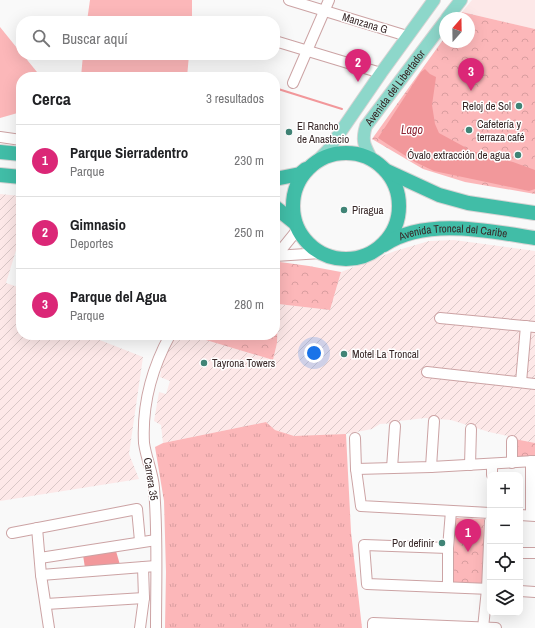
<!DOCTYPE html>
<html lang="es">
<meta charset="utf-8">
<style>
:root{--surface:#fff;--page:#f2f2f2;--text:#202124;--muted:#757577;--line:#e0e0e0;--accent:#db2777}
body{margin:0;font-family:"Archivo Narrow",sans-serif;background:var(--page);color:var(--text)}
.controls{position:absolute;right:12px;bottom:12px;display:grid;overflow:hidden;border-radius:8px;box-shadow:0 4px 16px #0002}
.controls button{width:36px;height:36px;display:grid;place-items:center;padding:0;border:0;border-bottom:1px solid var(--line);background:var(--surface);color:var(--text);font:20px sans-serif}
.compass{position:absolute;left:439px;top:12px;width:36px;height:36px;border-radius:50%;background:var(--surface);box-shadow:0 4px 16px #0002;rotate:20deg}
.you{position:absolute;left:314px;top:353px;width:14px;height:14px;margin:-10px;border:3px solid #fff;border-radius:50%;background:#1a73e8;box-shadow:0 0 0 6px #1a73e833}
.badge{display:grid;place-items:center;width:26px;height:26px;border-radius:50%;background:var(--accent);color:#fff;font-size:13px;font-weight:700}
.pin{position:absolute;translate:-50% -33px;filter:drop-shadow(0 1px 2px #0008)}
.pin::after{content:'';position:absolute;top:21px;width:14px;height:12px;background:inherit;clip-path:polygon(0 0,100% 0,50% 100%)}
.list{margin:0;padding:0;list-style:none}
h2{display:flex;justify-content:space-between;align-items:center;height:52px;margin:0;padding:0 16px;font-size:17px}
h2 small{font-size:13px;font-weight:400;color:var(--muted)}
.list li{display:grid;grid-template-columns:26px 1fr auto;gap:12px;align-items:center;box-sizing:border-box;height:72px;padding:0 16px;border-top:1px solid var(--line)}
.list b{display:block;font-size:15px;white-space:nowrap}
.list p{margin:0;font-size:13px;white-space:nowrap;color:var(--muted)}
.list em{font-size:13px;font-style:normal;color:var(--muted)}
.icon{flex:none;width:22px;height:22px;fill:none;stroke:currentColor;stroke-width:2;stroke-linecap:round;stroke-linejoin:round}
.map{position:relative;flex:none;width:535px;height:628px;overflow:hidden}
.search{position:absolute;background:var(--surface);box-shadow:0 4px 16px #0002;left:16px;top:16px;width:264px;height:44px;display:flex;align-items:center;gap:10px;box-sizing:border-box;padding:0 14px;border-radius:16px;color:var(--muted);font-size:15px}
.panel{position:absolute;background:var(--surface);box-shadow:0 4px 16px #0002;left:16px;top:72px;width:264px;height:268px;border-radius:16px}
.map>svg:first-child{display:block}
.built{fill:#fde8e8}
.industrial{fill:url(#industrial-furrows)}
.grass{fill:url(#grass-tufts)}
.forest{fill:url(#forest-crowns)}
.pitch{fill:#fcb7b9}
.water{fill:#f2989b}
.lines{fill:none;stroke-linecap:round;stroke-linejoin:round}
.stream{stroke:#f2989b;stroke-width:2}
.minor-casing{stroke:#cca3a4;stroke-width:12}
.major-casing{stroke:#d7d4d4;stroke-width:14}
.highway-casing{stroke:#d7d4d4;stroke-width:16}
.minor{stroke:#fff;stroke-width:10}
.major{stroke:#8dd7ca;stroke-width:12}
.highway{stroke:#41bda7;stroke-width:14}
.poi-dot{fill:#408476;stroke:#fff;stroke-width:1.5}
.labels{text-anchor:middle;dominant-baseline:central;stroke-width:3;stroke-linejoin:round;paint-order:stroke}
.street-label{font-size:11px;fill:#372727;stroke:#fff}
.poi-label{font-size:11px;fill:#372727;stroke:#fff;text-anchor:start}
.water-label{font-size:12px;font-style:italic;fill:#8b2232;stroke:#fff}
</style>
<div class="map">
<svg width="535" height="628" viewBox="0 0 535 628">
<defs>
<pattern id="industrial-furrows" width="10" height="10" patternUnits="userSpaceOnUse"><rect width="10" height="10" fill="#fde8e8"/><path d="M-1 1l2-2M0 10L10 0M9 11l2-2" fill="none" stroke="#d9c7c7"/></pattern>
<pattern id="grass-tufts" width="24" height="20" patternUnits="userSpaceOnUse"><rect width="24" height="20" fill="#fcb7b9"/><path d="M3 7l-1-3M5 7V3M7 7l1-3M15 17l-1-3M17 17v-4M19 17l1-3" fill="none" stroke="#d99d9f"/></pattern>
<pattern id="forest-crowns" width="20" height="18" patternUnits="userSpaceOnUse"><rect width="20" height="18" fill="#fcb7b9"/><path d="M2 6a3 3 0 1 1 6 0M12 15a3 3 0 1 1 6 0" fill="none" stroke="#d99d9f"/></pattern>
</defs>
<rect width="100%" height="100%" fill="#f9f9f9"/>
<path class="built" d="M472 0H535V29L462 12Z"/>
<g class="industrial">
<path d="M0 194 21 196V234L6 283 21 288V335H87L143 357 129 454 139 479 0 501Z"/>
<path d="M454 240 535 251V443L515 439 508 436 489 432 451 420 425 418 399 421 396 423 380 424 372 429 346 434 294 437 275 430 266 422 163 443 161 425 154 421 159 392 166 394 170 381 160 377 164 355 176 335H189L273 360 277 343 278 304 330 310 341 272 395 251 429 241Z"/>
</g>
<path class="grass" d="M266 422 275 430 294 436 346 434 351 532 362 628H165L166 572 164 501 155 447 163 443Z"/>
<g class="forest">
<path d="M462 12 535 29V194L465 182 423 169 372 139 445 37V42H469V18H458Z"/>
<path d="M280 262 309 266 341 272 330 310 278 304 277 343 273 360 189 335H275V263Z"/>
<path d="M515 439 535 443V457L514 458Z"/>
<path d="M455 518 484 519 482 587 453 586Z"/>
</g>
<g class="pitch">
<path d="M90 0H192V21H87Z"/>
<path d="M0 27 21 53V55L24 56 41 77H21V112L0 118Z"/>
<path d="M83 55H189L187 77H81Z"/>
</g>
<g class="water">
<path d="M425 69 430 74 436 77 432 105 435 124 439 133 472 151 513 162 535 170V189L529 191 434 171 415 162 378 138 421 72Z"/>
<path d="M116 551 120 565 85 568 83 555Z"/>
</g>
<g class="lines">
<path class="stream" d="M275 88 342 109"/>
<defs>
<g id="minor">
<path d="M289 0 407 36"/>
<path d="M275 41 381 73"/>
<path d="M293 83 329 0"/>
<path d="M0 137 21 140"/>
<path d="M277 255 298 229"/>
<path d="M275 256 321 253"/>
<path d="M440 318 535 327"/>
<path d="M427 372 535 384"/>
<path d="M521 382 526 326"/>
<path d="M355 438 356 469 361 506 490 513"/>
<path d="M531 461V515"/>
<path d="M512 463V441"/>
<path d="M470 465 471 429"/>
<path d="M431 467 434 421"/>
<path d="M392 468 395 426"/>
<path d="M356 469 431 467 535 461"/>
<path d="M492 475V464"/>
<path d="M520 515 535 516"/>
<path d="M37 528 41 575 49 628"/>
<path d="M12 533 137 509 140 541"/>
<path d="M448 548 364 545 367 584 490 589"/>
<path d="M520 553H535"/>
<path d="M40 558 156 540"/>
<path d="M41 575 156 566"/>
<path d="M448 587V548L451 511"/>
<path d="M520 591 535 592"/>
<path d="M46 604 144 598"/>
<path d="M140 628 144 598 143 567"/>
<path d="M156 628C156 581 158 534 154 488 153 473 146 458 144 443 142 405 152 368 170 335"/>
<path d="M373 628V623L496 628"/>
<path d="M483 628 487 589 490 521"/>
</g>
<g id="major">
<path d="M447 18 461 0"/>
<path id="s1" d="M372 160C365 146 361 142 366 126L445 21"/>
<path d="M316 162 328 150 381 73 434 0"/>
</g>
<g id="highway">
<path d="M0 152 21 154"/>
<circle cx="346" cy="206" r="53"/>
<path d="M387 171 439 195 468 203 535 213"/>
<path d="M0 175 21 177"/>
<path d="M275 179 300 174 306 169"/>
<path d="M275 207 295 223"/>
<path id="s2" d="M384 245C425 217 489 231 535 238"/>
</g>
</defs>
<use href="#minor" class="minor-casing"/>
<use href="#major" class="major-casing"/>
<use href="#highway" class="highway-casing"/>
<use href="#minor" class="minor"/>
<use href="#major" class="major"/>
<use href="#highway" class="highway"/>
</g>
<g class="poi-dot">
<circle cx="519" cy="106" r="4"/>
<circle cx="469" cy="130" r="4"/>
<circle cx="289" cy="132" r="4"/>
<circle cx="518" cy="155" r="4"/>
<circle cx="344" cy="210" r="4"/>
<circle cx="344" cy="354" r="4"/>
<circle cx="204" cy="363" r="4"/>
<circle cx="442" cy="543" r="4"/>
</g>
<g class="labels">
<g class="street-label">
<text transform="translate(365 23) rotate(17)">Manzana G</text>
<text stroke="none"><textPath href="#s1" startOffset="84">Avenida del Libertador</textPath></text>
<text stroke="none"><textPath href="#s2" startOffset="72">Avenida Troncal del Caribe</textPath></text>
<text transform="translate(151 479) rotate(81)">Carrera 35</text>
</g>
<g class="poi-label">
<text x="511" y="106" text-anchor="end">Reloj de Sol</text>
<text x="477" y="124">Cafetería y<tspan x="477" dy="13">terraza café</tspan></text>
<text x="297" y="126">El Rancho<tspan x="297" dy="13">de Anastacio</tspan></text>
<text x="510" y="155" text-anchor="end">Óvalo extracción de agua</text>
<text x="352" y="210">Piragua</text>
<text x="352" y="354">Motel La Troncal</text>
<text x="212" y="363">Tayrona Towers</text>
<text x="434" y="543" text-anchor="end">Por definir</text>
</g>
<g class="water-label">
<text x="412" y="130">Lago</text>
</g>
</g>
</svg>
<div class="controls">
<button>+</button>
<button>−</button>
<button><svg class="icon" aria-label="locate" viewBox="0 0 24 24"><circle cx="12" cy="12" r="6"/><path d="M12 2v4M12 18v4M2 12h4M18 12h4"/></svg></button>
<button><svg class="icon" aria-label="layers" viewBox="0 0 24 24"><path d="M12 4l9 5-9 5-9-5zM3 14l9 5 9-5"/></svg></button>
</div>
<svg class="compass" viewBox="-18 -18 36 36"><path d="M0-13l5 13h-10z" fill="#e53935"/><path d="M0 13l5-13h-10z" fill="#757577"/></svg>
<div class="you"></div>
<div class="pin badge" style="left:468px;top:552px">1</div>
<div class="pin badge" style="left:358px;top:82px">2</div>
<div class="pin badge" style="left:471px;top:91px">3</div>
<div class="search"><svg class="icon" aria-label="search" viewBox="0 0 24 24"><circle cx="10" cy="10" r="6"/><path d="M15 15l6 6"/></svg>Buscar aquí</div>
<section class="panel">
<h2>Cerca<small>3 resultados</small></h2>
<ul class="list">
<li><span class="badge">1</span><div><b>Parque Sierradentro</b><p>Parque</p></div><em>230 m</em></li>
<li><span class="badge">2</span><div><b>Gimnasio</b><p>Deportes</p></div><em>250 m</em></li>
<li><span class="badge">3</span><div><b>Parque del Agua</b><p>Parque</p></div><em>280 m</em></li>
</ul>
</section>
</div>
